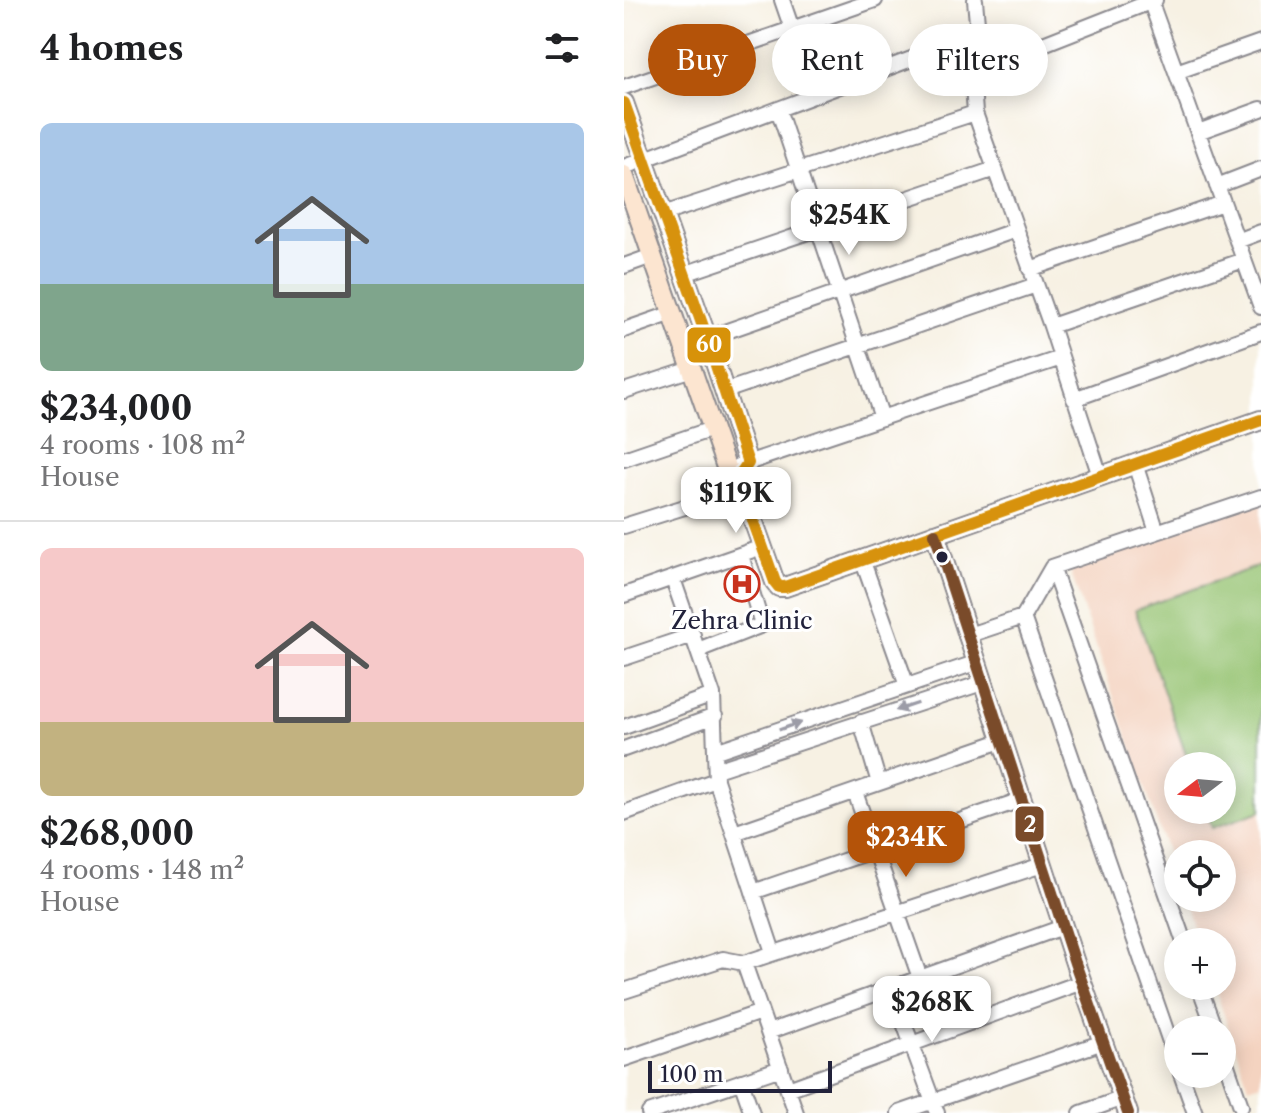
<!DOCTYPE html>
<meta charset="utf-8">
<style>
:root{--surface:#fff;--page:#f6f6f6;--text:#202124;--muted:#757577;--line:#e0e0e0;--accent:#b45309}
body{margin:0;font-family:"Libre Caslon Text",serif;background:var(--page);color:var(--text);height:100vh;display:flex;flex-direction:column;font-size:30px;white-space:nowrap}
*{box-sizing:border-box;margin:0}
p{font-size:26px;color:var(--muted)}
.icon{flex:none;width:44px;height:44px;fill:none;stroke:currentColor;stroke-width:2;stroke-linecap:round;stroke-linejoin:round}
.map{position:relative;flex:1;overflow:hidden}
.details{display:flex;flex-direction:column;background:var(--surface);width:624px}
.details>*{flex:none}
.hud{position:absolute;left:24px;top:24px;width:492px;height:72px;display:flex;gap:16px}
.needle{width:52px;rotate:254deg}
.fabs{position:absolute;left:540px;top:752px;display:grid;gap:16px}
.fabs a{display:grid;place-items:center;width:72px;height:72px;border-radius:50%;background:var(--surface);box-shadow:0 4px 20px #0003;font-size:40px}
.scale{position:absolute;left:24px;bottom:20px;width:184px;box-sizing:border-box;padding-left:8px;border:4px solid #22223b;border-top:0;font-size:22px;line-height:28px;white-space:nowrap;color:#22223b;-webkit-text-stroke:6px #fff;paint-order:stroke}
.price{position:absolute;translate:-50% -68px;padding:0 18px;border-radius:16px;background:#fff;color:#222;font-size:26px;line-height:52px;filter:drop-shadow(0 2px 4px #0008)}
.price::after{content:'';position:absolute;left:50%;top:48px;width:24px;height:18px;margin-left:-12px;background:inherit;clip-path:polygon(0 0,100% 0,50% 100%)}
.price.current{background:var(--accent);color:#fff}
ul{padding:0;list-style:none}
li{display:grid;align-content:center;gap:16px;height:424px;padding:0 40px}
li+li{border-top:2px solid var(--line)}
li span{display:grid;place-items:center;height:248px;border-radius:12px;color:#555}
li>.icon{margin-inline-start:auto}
span .icon{width:144px;height:144px;fill:#fffc;stroke-width:1}
li b{font-size:34px}
h2{display:flex;justify-content:space-between;align-items:center;height:96px;padding:0 40px;font-size:34px}
.tag{padding:0 28px;border-radius:36px;background:var(--surface);box-shadow:0 4px 20px #0003;font-size:28px;line-height:72px}
.tag.current{background:var(--accent);color:#fff}
main{display:flex;flex:1;min-height:0}
.map>svg:first-child{display:block}
.built{fill:#f4d3c0;fill-rule:evenodd}
.green{fill:#94c270;stroke:#5b7256;stroke-width:2}
.lines{fill:none;stroke-linecap:round;stroke-linejoin:round}
.street-casing{stroke:#8c8a8f;stroke-width:18}
.secondary-casing{stroke:#8c8a8f;stroke-width:22}
.street{stroke:#fff;stroke-width:14}
.secondary{stroke:#fce5d0;stroke-width:18}
.bus-1-casing{stroke:#fff;stroke-width:18}
.bus-2-casing{stroke:#fff;stroke-width:18}
.bus-1{stroke:#d79209;stroke-width:12}
.bus-2{stroke:#7a4b2a;stroke-width:12}
.oneway{fill:#9c9ca7}
.bus-dot{fill:#22223b;stroke:#fff;stroke-width:3}
.labels{text-anchor:middle;stroke-width:6;stroke-linejoin:round;paint-order:stroke}
.poi-label{font-size:24px;fill:#22223b;stroke:#fff}
.line-badge{stroke:#fff;stroke-width:3}
.badge-label{font-size:22px;text-anchor:middle;font-weight:bold;fill:#fff}
</style>
<main>
<section class="details">
<h2>4 homes<svg class="icon" aria-label="filters" viewBox="0 0 24 24"><path d="M4 7h16M4 17h16"/><circle cx="9" cy="7" r="2"/><circle cx="15" cy="17" r="2"/></svg></h2>
<ul>
<li><span style="background:linear-gradient(#a9c7e8 65%,#7fa58c 0)"><svg class="icon" aria-label="home" viewBox="0 0 24 24"><path d="M3 11l9-7 9 7M6 9v11h12V9"/></svg></span><div><b>$234,000</b><p>4 rooms · 108 m²</p><p>House</p></div></li>
<li><span style="background:linear-gradient(#f6c9c9 70%,#c2b280 0)"><svg class="icon" aria-label="home" viewBox="0 0 24 24"><path d="M3 11l9-7 9 7M6 9v11h12V9"/></svg></span><div><b>$268,000</b><p>4 rooms · 148 m²</p><p>House</p></div></li>
</ul>
</section>
<div class="map">
<svg width="637" height="1113" viewBox="0 0 637 1113">
<rect width="100%" height="100%" fill="#fff"/>
<filter id="ink" filterUnits="userSpaceOnUse"><feTurbulence type="fractalNoise" baseFrequency=".0125" numOctaves="2"/><feDisplacementMap in="SourceGraphic" scale="16" xChannelSelector="R" yChannelSelector="G"/><feConvolveMatrix kernelMatrix="1 2 1 2 8 2 1 2 1" color-interpolation-filters="sRGB"/></filter>
<filter id="wash" filterUnits="userSpaceOnUse"><feTurbulence type="fractalNoise" baseFrequency=".006" numOctaves="4" result="noise"/><feDisplacementMap in="SourceGraphic" scale="32" xChannelSelector="R" yChannelSelector="G"/><feGaussianBlur stdDeviation="1.8" result="paint"/><feColorMatrix in="noise" values="0 0 0 0 0 0 0 0 0 0 0 0 0 0 0 0 0 1.4 0 .05"/><feComposite in="paint" operator="in"/></filter>
<g filter="url(#wash)">
<rect width="100%" height="100%" fill="#f7f1e3"/>
<path class="built" d="M637,497V1083L625,1087L590,986H598V942H574L559,898H598V854H554V883L443,562ZM554,766H598V810H554Z"/>
<path class="green" d="M637,565V811L588,828L582,810H598V766H566L511,610Z"/>
</g>
<g filter="url(#ink)">
<g class="lines">
<defs>
<path id="street" d="M158,0L168,29
M351,0L354,34L348,72L351,113L427,326L476,476
M526,0L637,307
M348,72L531,0
M552,72L637,42
M0,87L251,0
M154,109L258,418
M574,132L637,109
M0,167L354,34
M593,186L637,169
M39,214L351,113
M613,241L637,232
M0,266L28,256
M406,269L599,203
M60,274L371,169
M427,326L620,260
M0,330L49,313
M83,338L392,230
M0,391L68,369
M101,391L412,285
M450,399L637,332
M0,459L88,429
M511,464L533,532
M114,466L437,358
M0,526L118,489
M238,559L283,686
M428,567L560,942
M49,579L89,695L92,780L149,952
M0,595L138,547
M342,636L399,617
M74,650L138,625L117,555
M0,658L69,635
M237,722L255,783
M0,727L89,695
M0,749L91,716
M92,751L351,663
M92,770L358,683
M231,792L296,978
M0,813L92,780
M110,833L377,741
M129,892L397,800
M120,963L172,1113
M575,986L591,1030
M267,988L313,1113
M0,991L99,959L120,963L418,865
M144,1032L439,927
M598,1051L617,1106
M0,1059L137,1012
M554,1065L399,617L428,567L637,497
M557,1074L571,1113
M117,1081L128,1113
M164,1089L458,982
M25,1113L157,1068
M275,1113L479,1042
M457,1113L499,1098"/>
<path id="secondary" d="M0,103L83,338L124,463L115,476L118,489L151,582L155,587H161L637,420
M0,175L103,470L115,476
M311,534L451,963L504,1113"/>
</defs>
<use href="#street" class="street-casing"/>
<use href="#secondary" class="secondary-casing"/>
<use href="#street" class="street"/>
<use href="#secondary" class="secondary"/>
<defs>
<path id="bus-1" d="M0,103L83,338L124,463L115,476L118,489L151,582L155,587H161L637,420"/>
<path id="bus-2" d="M311,534L451,963L504,1113"/>
</defs>
<use href="#bus-1" class="bus-1-casing"/>
<use href="#bus-2" class="bus-2-casing"/>
<use href="#bus-1" class="bus-1"/>
<use href="#bus-2" class="bus-2"/>
</g>
<defs><path id="oneway-solid" d="M-6-.8H1V-3.2L6.5 0L1 3.2V.8H-6Z" transform="scale(2)"/></defs>
<g class="oneway">
<use href="#oneway-solid" transform="translate(283 707) rotate(162)"/>
<use href="#oneway-solid" transform="translate(166 726) rotate(-19)"/>
</g>
</g>
<defs>
<symbol id="hospital-ring" viewBox="-11 -11 22 22"><circle r="9.5" fill="#fff" stroke="#c8321e" stroke-width="1.5"/><path d="M-5-5h3v3.5h4V-5h3V5h-3V1.5h-4V5h-3Z" fill="#c8321e"/></symbol>
</defs>
<g fill-rule="evenodd">
<use href="#hospital-ring" x="98" y="564" width="40" height="40"/>
</g>
<circle class="bus-dot" cx="318" cy="557" r="7"/>
<g class="labels">
<g class="poi-label">
<text x="118" y="629">Zehra Clinic</text>
</g>
</g>
<g class="line-badge">
<rect x="62" y="326" width="46" height="38" rx="8" fill="#d79209"/>
<rect x="390" y="805" width="31" height="38" rx="8" fill="#7a4b2a"/>
</g>
<g class="badge-label">
<text x="85" y="352">60</text>
<text x="406" y="832">2</text>
</g>
</svg>
<div class="fabs">
<a><svg class="needle" viewBox="-14 -14 28 28"><path d="M0-13l5 13h-10z" fill="#e53935"/><path d="M0 13l5-13h-10z" fill="#757577"/></svg></a>
<a><svg class="icon" aria-label="locate" viewBox="0 0 24 24"><circle cx="12" cy="12" r="6"/><path d="M12 2v4M12 18v4M2 12h4M18 12h4"/></svg></a>
<a>+</a>
<a>−</a>
</div>
<div class="scale">100 m</div>
<b class="price" style="left:225px;top:257px">$254K</b>
<b class="price" style="left:112px;top:535px">$119K</b>
<b class="price current" style="left:282px;top:879px">$234K</b>
<b class="price" style="left:308px;top:1044px">$268K</b>
<div class="hud">
<a class="tag current">Buy</a>
<a class="tag">Rent</a>
<a class="tag">Filters</a>
</div>
</div>
</main>
